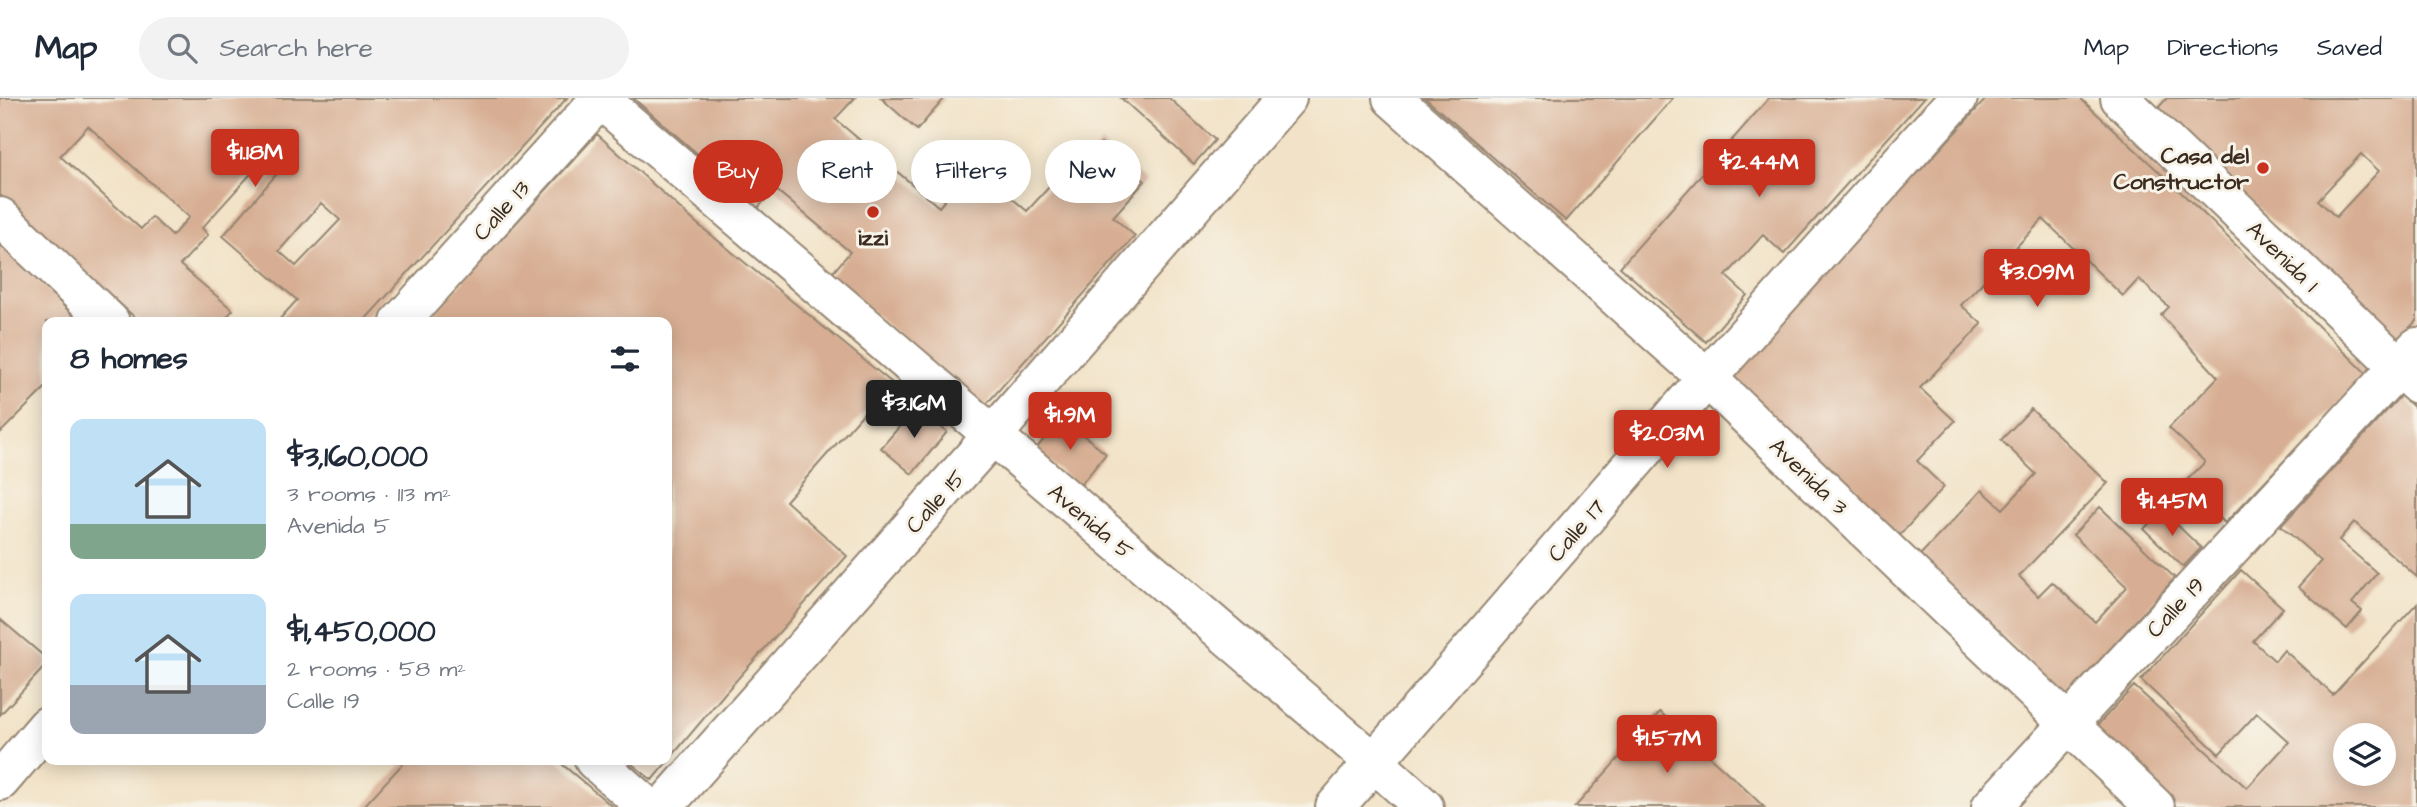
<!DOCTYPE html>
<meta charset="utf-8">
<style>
:root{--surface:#fff;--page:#f2f2f3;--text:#1f2937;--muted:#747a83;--line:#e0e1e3;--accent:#c8321e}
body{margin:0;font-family:"Architects Daughter",sans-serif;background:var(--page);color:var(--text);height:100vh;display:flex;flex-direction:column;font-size:26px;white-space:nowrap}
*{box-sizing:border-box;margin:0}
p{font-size:23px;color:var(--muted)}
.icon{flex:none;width:38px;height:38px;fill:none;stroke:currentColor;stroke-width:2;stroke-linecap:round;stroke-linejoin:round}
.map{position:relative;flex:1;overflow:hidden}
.panel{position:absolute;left:42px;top:219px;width:630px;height:448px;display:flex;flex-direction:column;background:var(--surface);border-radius:14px;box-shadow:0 4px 18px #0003}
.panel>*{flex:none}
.banner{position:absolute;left:693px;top:42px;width:665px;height:63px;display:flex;gap:14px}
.controls{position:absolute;left:2333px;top:625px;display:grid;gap:14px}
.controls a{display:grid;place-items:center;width:63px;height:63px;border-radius:50%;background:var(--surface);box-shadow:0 4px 18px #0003;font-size:35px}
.price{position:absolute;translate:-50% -60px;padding:0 16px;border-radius:7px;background:var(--accent);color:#fff;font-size:23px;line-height:46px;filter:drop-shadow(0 2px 4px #0008)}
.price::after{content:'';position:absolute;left:50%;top:42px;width:21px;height:16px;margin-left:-10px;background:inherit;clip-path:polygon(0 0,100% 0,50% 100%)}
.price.selected{background:#222;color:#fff}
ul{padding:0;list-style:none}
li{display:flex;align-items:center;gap:21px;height:175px;padding:0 28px}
li span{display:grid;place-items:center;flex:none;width:196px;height:140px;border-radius:14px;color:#555}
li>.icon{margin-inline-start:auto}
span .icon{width:84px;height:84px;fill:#fffc;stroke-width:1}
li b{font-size:30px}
h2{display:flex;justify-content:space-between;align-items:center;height:84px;padding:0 28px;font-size:30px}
.chip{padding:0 24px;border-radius:32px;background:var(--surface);box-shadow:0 4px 18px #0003;font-size:24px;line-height:63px}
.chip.selected{background:var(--accent);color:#fff}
header{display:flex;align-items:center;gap:42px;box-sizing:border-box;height:98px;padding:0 35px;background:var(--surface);border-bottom:2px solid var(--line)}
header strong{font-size:33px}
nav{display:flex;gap:38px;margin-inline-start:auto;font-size:24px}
.search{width:490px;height:63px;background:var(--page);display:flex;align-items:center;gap:18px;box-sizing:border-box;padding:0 24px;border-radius:38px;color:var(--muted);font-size:26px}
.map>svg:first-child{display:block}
.building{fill:#d7ae93;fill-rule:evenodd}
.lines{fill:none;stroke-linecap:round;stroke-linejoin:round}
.minor-casing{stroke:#968673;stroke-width:42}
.major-casing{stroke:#968673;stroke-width:42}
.minor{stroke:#fff;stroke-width:38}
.major{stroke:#fff;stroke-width:38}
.poi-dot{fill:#c8321e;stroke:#f7f3e8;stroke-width:2.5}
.labels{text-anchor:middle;stroke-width:6;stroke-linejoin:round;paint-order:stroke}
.poi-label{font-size:23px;font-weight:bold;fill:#3b2a1e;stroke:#f7f3e8;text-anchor:end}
.street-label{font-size:23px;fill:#3b2a1e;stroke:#f7f3e8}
</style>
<header>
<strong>Map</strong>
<div class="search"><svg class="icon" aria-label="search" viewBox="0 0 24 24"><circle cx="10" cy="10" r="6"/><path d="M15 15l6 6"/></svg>Search here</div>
<nav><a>Map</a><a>Directions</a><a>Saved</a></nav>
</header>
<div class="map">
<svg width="2417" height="709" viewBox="0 0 2417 709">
<rect width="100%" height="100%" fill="#f7f3e8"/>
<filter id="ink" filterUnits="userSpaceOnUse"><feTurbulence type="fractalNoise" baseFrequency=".0143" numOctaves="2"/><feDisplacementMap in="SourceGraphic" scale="14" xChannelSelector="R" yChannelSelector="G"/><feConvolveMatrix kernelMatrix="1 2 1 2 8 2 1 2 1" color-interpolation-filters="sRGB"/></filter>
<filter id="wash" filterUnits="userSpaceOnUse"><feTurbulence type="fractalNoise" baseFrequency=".00686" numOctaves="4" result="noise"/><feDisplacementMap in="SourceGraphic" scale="28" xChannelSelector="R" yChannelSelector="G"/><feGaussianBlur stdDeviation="1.57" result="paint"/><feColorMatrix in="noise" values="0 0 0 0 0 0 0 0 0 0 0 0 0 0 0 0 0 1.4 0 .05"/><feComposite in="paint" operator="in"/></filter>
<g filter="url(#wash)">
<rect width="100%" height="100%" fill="#f2e3c8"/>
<g id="blocks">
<path class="building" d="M0,0H567L363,224H277L297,202L223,138L281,71L267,58L202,130L208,137L180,167L233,212L222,224H140L0,97ZM88,28L189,119L172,138L152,119L141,131L60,58ZM321,105L340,122L296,168L279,153Z
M633,0H855L835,21L939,109L974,68L1027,113L1062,75L1070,82L1101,45L1145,83L1113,119L1135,138L983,310L830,178L850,154L775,91L756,112L722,77Z
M881,0H945L917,32Z
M1121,0H1169L1215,42L1194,66Z
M1425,0H1673L1566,123Z
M1769,0H1924L1784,156L1763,137L1726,178L1747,197L1706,244L1620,169Z
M1987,0H2080L2203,115L2367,276L2225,425L2184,385L2205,364L2169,330L2218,279L2161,217L2169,209L2139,181L2123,198L2043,121L1961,207L1982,226L1920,290L1955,323L1917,363L1944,389L1898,439L1730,279Z
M2167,0H2417V222L2396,244L2157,11ZM2361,56L2379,73L2336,119L2318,102Z
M597,36L694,123L891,284L786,403L847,458L725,595L652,682L627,662H667V224H426Z
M0,145L80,224H47V288L0,335Z
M2401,297L2417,312V479L2354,424L2339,442L2377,475L2352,505L2362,513L2347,531L2298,489L2321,463L2281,428Z
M917,308L947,334L912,376L881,350Z
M2031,311L2108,385L2019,478L2038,498L2052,484L2095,524L2127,489L2073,437L2100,409L2175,480L2066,599L1919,458L1982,392L2003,411L2036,376L2001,342Z
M1062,319L1106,356L1079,389L1035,352Z
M2162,412L2201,450L2183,469L2144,431Z
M2241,472L2283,510L2253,543L2275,563L2284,552L2333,597L2417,505V709H2168L2090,635L2134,588L2247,690L2289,644L2257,615L2219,656L2141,582ZM2345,637H2384V676H2345Z
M0,521L47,561V566L0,617Z
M1660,614L1740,686L1764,709H1575Z
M406,662H557L613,709H363Z"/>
</g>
</g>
<g filter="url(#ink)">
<use href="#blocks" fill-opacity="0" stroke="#968673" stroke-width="2"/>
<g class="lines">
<defs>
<path id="minor" d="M599,0L1374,664L1424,709
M0,119L110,224
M400,224L601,0
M594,662L647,709
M0,683L47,628
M663,709L992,338L1287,0
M1335,709L1707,280L1958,0
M1991,709L2417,249"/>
<path id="major" d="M1392,0L1707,280L2155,709
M2120,0L2417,286"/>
</defs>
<use href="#minor" class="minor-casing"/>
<use href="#major" class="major-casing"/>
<use href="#minor" class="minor"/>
<use href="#major" class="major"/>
</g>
</g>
<g class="poi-dot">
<circle cx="2263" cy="70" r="7"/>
<circle cx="873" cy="114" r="7"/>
</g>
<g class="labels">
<g class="poi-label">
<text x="2249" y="65">Casa del<tspan x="2249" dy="26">Constructor</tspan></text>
<text x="873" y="147" text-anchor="middle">izzi</text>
</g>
<g class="street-label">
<text transform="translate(501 112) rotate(-48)" y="8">Calle 13</text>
<text transform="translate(2283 158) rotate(44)" y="8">Avenida 1</text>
<text transform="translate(1809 378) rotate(44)" y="8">Avenida 3</text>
<text transform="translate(935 403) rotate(-48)" y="8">Calle 15</text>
<text transform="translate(1091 423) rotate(40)" y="8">Avenida 5</text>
<text transform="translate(1576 432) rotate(-49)" y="8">Calle 17</text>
<text transform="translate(2175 509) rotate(-47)" y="8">Calle 19</text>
</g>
</g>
</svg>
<div class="controls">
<a><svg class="icon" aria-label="layers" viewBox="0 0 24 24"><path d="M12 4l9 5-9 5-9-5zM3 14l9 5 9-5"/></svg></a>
</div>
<b class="price" style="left:255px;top:91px">$1.18M</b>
<b class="price" style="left:1759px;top:101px">$2.44M</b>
<b class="price" style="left:2037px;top:211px">$3.09M</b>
<b class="price selected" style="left:914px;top:342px">$3.16M</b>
<b class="price" style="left:1070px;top:354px">$1.9M</b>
<b class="price" style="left:1667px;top:372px">$2.03M</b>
<b class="price" style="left:2172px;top:440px">$1.45M</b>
<b class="price" style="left:1667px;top:677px">$1.57M</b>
<div class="banner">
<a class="chip selected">Buy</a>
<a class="chip">Rent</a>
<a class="chip">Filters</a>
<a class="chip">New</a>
</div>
<section class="panel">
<h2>8 homes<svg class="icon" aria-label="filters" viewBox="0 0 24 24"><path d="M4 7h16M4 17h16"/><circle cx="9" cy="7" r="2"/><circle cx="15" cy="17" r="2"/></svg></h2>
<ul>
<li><span style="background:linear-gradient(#bfe0f5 75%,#7fa58c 0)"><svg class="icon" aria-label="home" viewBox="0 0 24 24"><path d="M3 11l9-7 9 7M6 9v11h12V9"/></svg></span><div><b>$3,160,000</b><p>3 rooms · 113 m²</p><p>Avenida 5</p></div></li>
<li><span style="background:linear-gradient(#bfe0f5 65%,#9aa5b1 0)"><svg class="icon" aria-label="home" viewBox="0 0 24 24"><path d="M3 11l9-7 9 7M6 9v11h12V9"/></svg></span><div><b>$1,450,000</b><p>2 rooms · 58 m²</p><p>Calle 19</p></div></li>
</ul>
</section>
</div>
